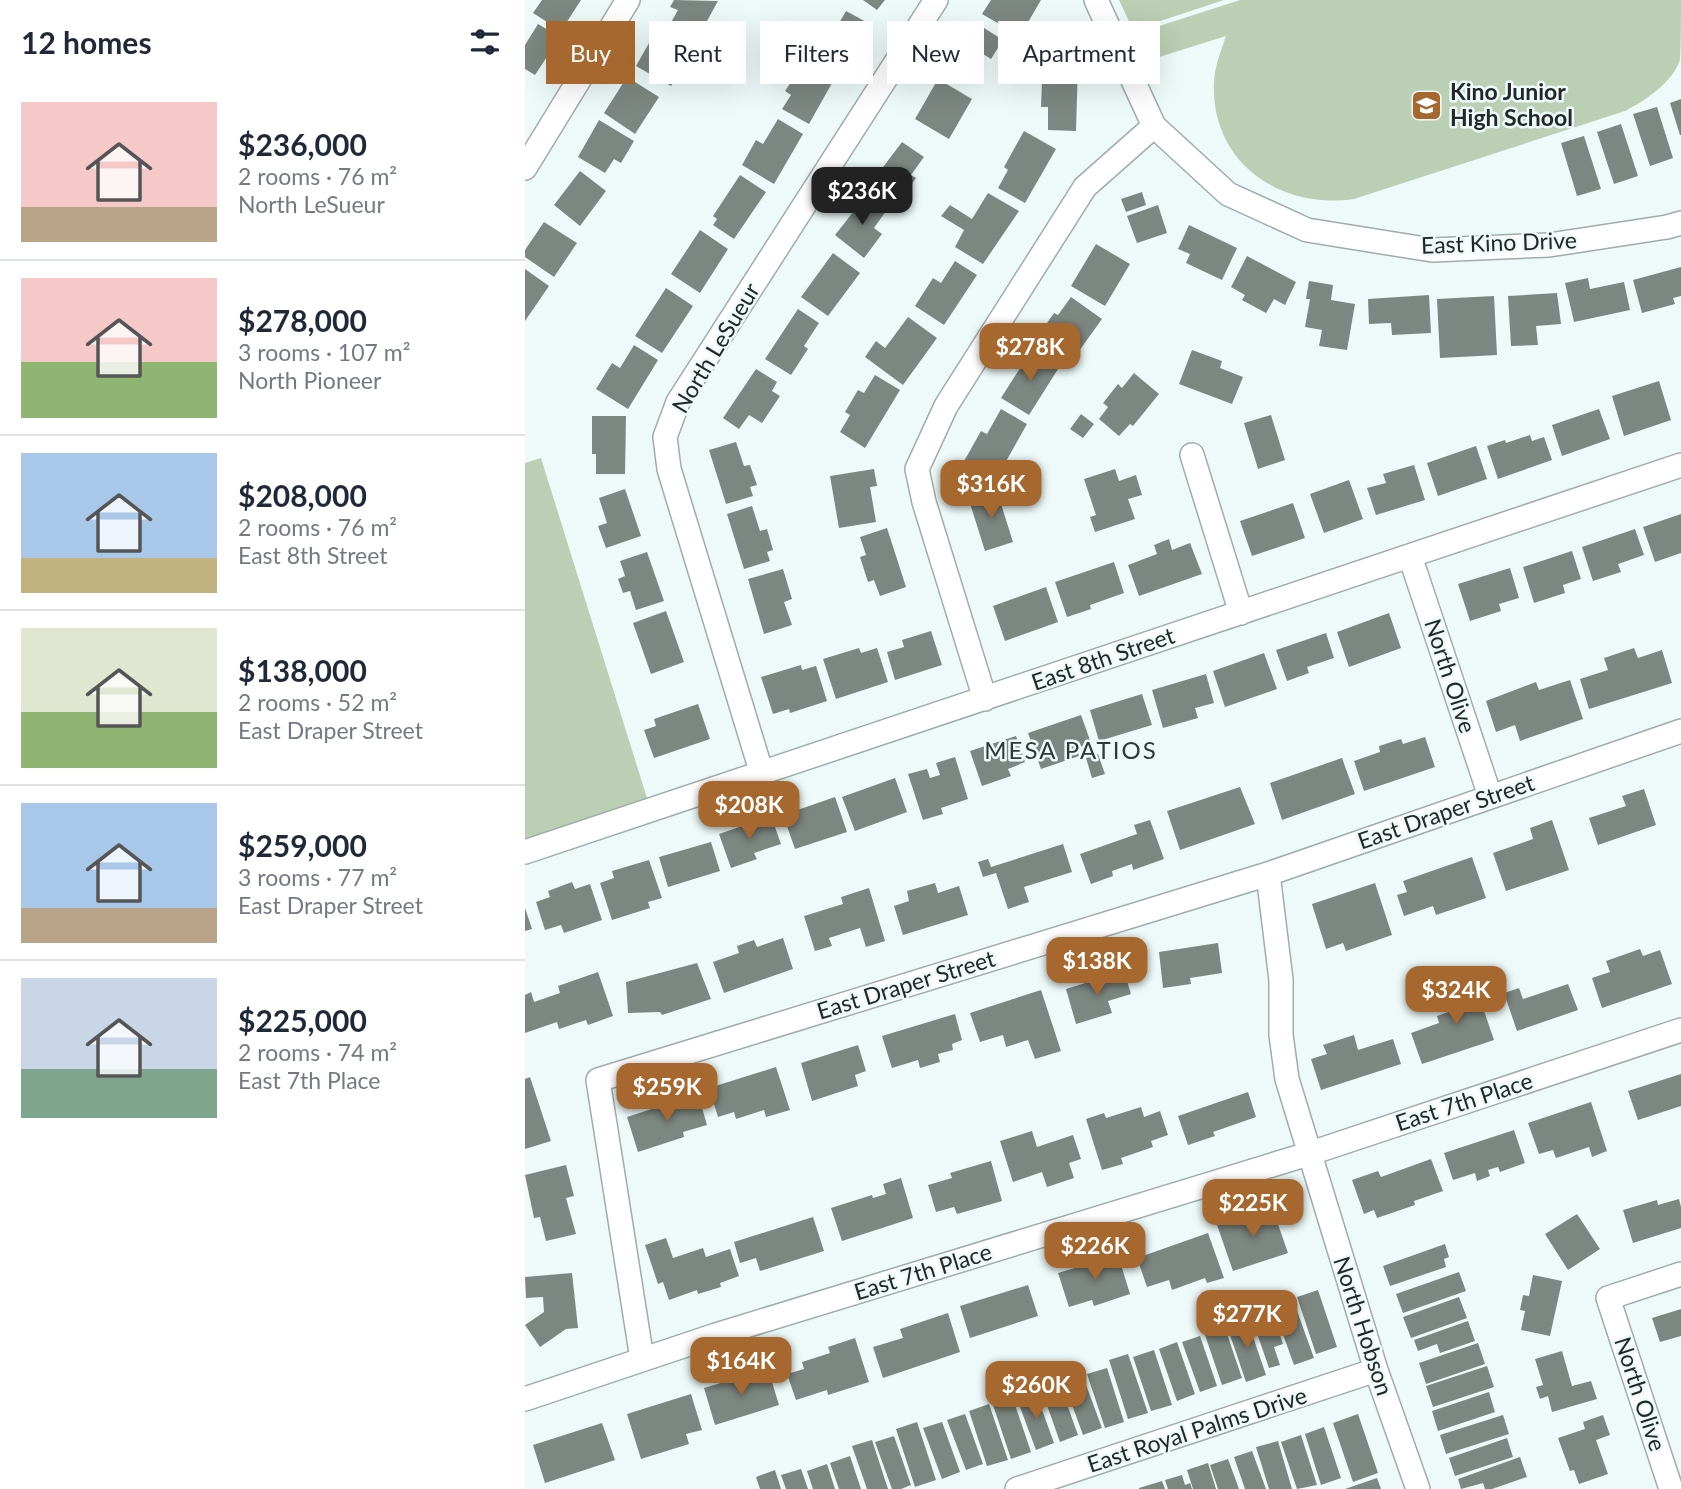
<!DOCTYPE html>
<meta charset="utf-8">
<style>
:root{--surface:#fff;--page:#f2f2f3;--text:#1f2937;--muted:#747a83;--line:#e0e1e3;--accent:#a7682f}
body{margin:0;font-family:Lato,sans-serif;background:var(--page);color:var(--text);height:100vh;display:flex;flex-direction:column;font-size:26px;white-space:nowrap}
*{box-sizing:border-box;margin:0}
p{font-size:23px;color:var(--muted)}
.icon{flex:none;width:38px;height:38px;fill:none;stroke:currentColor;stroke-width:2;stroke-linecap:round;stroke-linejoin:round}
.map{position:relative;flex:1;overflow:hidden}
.drawer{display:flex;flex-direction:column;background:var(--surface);width:525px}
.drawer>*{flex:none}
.hud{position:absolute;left:21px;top:21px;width:665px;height:63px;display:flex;gap:14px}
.price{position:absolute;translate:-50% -60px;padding:0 16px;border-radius:14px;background:var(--accent);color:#fff;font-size:23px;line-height:46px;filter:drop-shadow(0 2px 4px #0008)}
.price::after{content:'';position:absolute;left:50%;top:42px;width:21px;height:16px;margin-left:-10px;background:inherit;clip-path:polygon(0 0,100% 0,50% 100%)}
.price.current{background:#222;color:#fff}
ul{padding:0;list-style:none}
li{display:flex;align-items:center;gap:21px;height:175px;padding:0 21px}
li+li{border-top:2px solid var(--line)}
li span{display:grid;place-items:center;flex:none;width:196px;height:140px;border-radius:0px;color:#555}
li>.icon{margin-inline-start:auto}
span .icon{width:84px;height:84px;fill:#fffc;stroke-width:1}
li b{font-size:30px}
h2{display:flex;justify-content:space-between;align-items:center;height:84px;padding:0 21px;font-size:30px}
.chip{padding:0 24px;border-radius:0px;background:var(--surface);box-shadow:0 7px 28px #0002;font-size:24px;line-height:63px}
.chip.current{background:var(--accent);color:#fff}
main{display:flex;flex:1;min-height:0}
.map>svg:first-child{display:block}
.green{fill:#bbcfb4}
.building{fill:#7d8782}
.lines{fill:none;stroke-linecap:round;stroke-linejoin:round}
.minor-casing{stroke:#a0acab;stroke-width:26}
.minor{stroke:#fff;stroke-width:23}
.labels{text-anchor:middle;stroke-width:5;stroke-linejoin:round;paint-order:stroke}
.poi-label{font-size:23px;font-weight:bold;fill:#232727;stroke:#edfaf9;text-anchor:start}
.street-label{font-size:23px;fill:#232727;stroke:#edfaf9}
.neighbourhood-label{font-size:24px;letter-spacing:2px;fill:#2f3938;stroke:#edfaf9}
</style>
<main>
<section class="drawer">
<h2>12 homes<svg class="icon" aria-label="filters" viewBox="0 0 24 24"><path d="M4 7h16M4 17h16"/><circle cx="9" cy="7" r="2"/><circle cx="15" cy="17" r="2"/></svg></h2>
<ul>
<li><span style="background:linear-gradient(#f6c9c9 75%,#b9a48a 0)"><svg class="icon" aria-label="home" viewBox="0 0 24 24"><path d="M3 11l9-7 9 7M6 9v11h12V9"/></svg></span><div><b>$236,000</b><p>2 rooms · 76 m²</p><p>North LeSueur</p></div></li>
<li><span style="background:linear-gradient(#f6c9c9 60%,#8fb573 0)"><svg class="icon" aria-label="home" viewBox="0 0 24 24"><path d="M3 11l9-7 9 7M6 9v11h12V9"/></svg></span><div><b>$278,000</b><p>3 rooms · 107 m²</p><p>North Pioneer</p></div></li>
<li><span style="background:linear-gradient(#a9c7e8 75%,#c2b280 0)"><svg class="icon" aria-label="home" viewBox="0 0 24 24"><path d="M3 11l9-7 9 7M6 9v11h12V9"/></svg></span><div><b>$208,000</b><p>2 rooms · 76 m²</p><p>East 8th Street</p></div></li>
<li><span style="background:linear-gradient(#dfe7d0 60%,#8fb573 0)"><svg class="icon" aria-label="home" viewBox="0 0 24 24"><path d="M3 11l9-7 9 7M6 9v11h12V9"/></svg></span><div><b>$138,000</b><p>2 rooms · 52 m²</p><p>East Draper Street</p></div></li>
<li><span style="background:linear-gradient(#a9c7e8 75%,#b9a48a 0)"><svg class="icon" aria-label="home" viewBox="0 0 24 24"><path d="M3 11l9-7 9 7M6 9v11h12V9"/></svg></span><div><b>$259,000</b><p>3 rooms · 77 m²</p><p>East Draper Street</p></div></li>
<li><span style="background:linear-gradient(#c9d6e8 65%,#7fa58c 0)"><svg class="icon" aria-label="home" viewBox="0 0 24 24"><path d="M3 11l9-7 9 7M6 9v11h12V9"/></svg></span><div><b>$225,000</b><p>2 rooms · 74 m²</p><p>East 7th Place</p></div></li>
</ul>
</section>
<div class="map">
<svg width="1156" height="1489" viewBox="0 0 1156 1489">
<rect width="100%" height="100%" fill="#edfaf9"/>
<path class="green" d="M594,0H699L608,30Z
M715,0H1156C1156,16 1156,46 1155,60C1147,83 1121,100 1100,111L829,199C755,210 685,162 689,82C690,65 696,51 701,36L631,58L622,30Z
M16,458L126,811L0,852V463Z"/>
<path class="building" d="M17,0H56L36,31L8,13Z
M149,0L193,1L171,41L144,26L153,10L145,7Z
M338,0H360L352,10Z
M466,0H516L495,36L457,14Z
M321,11L345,24L322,64L290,46L301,27L309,32Z
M448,21L478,40L466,59L458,54L443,76L421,62Z
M13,24L35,37L10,75L0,69V45Z
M132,29L168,49L146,86L111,66Z
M288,62L311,76L284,124L257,109L266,95L260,91L268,79L275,83Z
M525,62L553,63L551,131L523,130V107H516L517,81H525Z
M102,77L134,97L110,134L79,113Z
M413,79L447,99L424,139L390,119Z
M1156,99V135H1155L1145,103Z
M1132,107L1148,158L1125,166L1108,114Z
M253,119L278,134L249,184L217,165L231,140L238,144Z
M74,120L109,141L96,163L89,159L80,173L53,157Z
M1096,124L1113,176L1089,184L1072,132Z
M499,131L531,149L500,203L473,188L483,170L479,167Z
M1059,136L1076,189L1052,196L1036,143Z
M377,142L399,157L386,175L391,178L373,203L346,183Z
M55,171L81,191L55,226L29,205Z
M215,175L241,192L209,239L188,225L192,219L188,216Z
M617,192L621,205L601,212L596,199Z
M463,193L494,211L458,264L430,247L439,230L416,216L425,205L447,219Z
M341,196L361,211L349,228L357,234L339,258L310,235Z
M633,205L642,233L612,243L602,216Z
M19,222L52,243L29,277L0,257V250Z
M664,225L712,248L697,280L661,263L665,254L653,249Z
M175,230L203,249L175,293L146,274Z
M571,244L605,264L580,306L546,286Z
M308,253L335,273L303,316L276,297Z
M722,256L771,282L760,305L749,299L741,313L717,300L720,295L706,287Z
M430,261L452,275L419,325L390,306L408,278L416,283Z
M1156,267V296L1148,298L1150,304L1117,313L1108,280Z
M0,269L24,286L0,321Z
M1063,278L1065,289L1099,282L1105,310L1049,322L1040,283Z
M784,281L808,285L806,300L830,304L822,350L794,346L797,330L780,327L785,299H781Z
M141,288L168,306L137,353L110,336Z
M1032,293L1036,324L1011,326L1013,345L986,346L983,296Z
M904,295L906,333L867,335L866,323L844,324L843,299Z
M969,296L972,355L915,358L912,299Z
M546,297L577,319L549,358L515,333L529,313L533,315Z
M273,309L294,323L279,346L283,349L266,375L240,359Z
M383,317L412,338L378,385L340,357L351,341L360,348Z
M109,345L133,360L103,409L71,389L87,363L95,368Z
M667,350L697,361L695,368L718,377L707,404L654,384Z
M506,351L533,369L504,415L476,398Z
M231,369L252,382L247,391L255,396L237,423L224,415L214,429L198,418Z
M609,373L634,394L608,426L605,424L594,436L574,419L583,407L578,403L593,384L597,388Z
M350,375L375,390L340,448L315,432L325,415L320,412L333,390L339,393Z
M1134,381L1146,420L1099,436L1087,396Z
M476,409L502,424L470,481L438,463L456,431L462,434Z
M1074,409L1085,439L1037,456L1027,425Z
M556,414L569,424L558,438L545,429Z
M746,415L760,460L733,469L719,423Z
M67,416H101L100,474H71V454H67Z
M1005,435L1007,441L1019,437L1027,460L973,479L962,446L980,440L981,443Z
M211,442L219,466L225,465L232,485L225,487L228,496L201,504L184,450Z
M951,446L962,479L913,496L902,463Z
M889,465L900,500L851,515L842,488L861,483L858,474Z
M349,469L352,486L345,487L351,522L314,528L305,476Z
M590,469L594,481L611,475L617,495L603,499L610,519L570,532L565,517L571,515L559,479Z
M824,480L838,519L799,533L785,494Z
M471,488L488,542L460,551L443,497Z
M100,489L116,536L81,548L73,526L82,523L74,498Z
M768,503L780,538L727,556L715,521Z
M227,506L235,531L242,529L248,550L242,552L245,561L219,569L202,514Z
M1156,514V553L1130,562L1118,527Z
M362,528L381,587L355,596L349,580L343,582L335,557L341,555L335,537Z
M1110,529L1119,555L1093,564L1096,572L1068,581L1057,547Z
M644,539L647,550L665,543L677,574L614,596L603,565L632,554L629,545Z
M1047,551L1056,579L1038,585L1040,593L1009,603L998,567Z
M122,552L139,601L111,610L105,591L98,593L93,579L100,576L95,561Z
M589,562L599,593L565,605L566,609L542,617L530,582Z
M985,568L994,598L974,604L976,611L945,621L933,584Z
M258,569L267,599L259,602L267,625L239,634L223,579Z
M521,587L533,622L480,641L468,606Z
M141,611L159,662L126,674L108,623Z
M864,613L876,648L824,667L812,632Z
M406,631L417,665L370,680L362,652L379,647L377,640Z
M801,633L809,658L782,667L784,673L762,681L751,650Z
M334,648L336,653L352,648L363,682L311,699L298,659Z
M1109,648L1113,658L1137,650L1147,683L1064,709L1055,679L1083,670L1079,658Z
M739,653L752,689L700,707L688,671Z
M276,665L277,670L291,666L302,701L265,713L264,709L248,714L236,677Z
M681,674L689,703L670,708L673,718L638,728L627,690Z
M1045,680L1058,719L995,741L990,725L971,732L961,701L1011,682L1014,690Z
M617,694L627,725L574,741L565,710Z
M173,704L185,739L129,758L119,730L131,726L129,719Z
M556,715L566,743L552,748L554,756L516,769L503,733Z
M491,736L500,762L483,769L486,776L457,786L445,751Z
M900,737L910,767L839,791L829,761L855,752L854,746L876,739L878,744Z
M573,754L580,774L567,778L561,758Z
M430,757L443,799L416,808L418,814L398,820L383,774L402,769L405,778L415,775L411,763Z
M817,758L830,794L757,820L745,783Z
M370,778L382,812L330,831L317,797Z
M715,787L730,824L655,850L642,811Z
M1119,789L1131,825L1073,845L1064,818L1101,806L1097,796Z
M310,797L322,832L270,849L258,815Z
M246,816L256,844L229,853L232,859L206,868L194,834Z
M625,820L639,859L608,870L607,864L587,871L588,876L566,884L555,854L612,834L609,825Z
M1027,820L1044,870L981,891L968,853L1008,839L1005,828Z
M186,842L195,871L143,887L134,857Z
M538,844L547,872L499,887L504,902L483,909L471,873L458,877L453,862L463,859L466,867Z
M947,857L961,898L911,915L908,906L879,916L872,895L882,892L878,881Z
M124,860L137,898L123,902L125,908L87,920L75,883L89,878L87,871Z
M47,882L50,889L65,884L77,920L39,933L36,925L20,930L11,902L25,897L23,891Z
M410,883L413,893L434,886L443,915L378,935L369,906L384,901L382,891Z
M850,883L867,935L821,951L818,943L801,949L787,904Z
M344,888L360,941L341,947L335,928L304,938L307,946L290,951L279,916L318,904L316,897Z
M0,908L7,929L0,931Z
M258,938L268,969L199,993L188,962L214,953L212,946L229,940L232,947Z
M693,943L697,973L665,978L666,984L638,988L634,952Z
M1115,949L1118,956L1135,950L1147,984L1077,1008L1067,978L1085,972L1081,961Z
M172,963L186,999L137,1015L135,1012L103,1013L101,982Z
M599,971L606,994L583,1001L587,1013L551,1024L541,989Z
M73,972L88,1016L63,1025L61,1020L34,1029L32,1022L0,1033V995L6,992L9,1002L35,993L33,986Z
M947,976L969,1040L897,1064L886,1033L914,1023L912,1016L932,1009L924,984Z
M1043,984L1053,1010L992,1031L979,993L994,988L998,999Z
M516,990L536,1051L510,1059L503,1040L481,1047L478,1035L455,1042L445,1013Z
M430,1014L437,1040L427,1044L428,1050L413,1054L415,1062L395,1068L393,1060L367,1068L357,1036Z
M829,1035L833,1050L868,1039L876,1064L796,1090L786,1059L802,1054L798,1045Z
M333,1045L341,1071L330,1075L333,1086L287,1101L276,1063Z
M251,1067L265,1110L241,1117L239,1110L211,1119L209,1112L193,1117L184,1088Z
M1156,1074V1106L1113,1120L1103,1091Z
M5,1077L26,1141L0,1149V1079Z
M723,1092L731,1117L688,1132L690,1136L663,1145L653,1116Z
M173,1094L182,1125L158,1132L159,1137L113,1152L102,1117Z
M1066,1102L1082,1151L1067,1157L1064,1147L1031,1158L1028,1150L1014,1154L1003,1123Z
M616,1107L619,1117L635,1111L643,1135L626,1141L628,1147L596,1158L598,1164L577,1170L561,1119L579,1113L581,1118Z
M989,1130L1000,1163L975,1172L973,1167L963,1170L965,1176L952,1181L950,1173L928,1180L919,1153Z
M507,1131L512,1147L548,1135L556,1159L544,1163L549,1178L522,1187L517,1172L488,1182L475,1141Z
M906,1159L918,1191L889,1201L890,1205L852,1218L849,1210L839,1214L827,1180L853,1171L856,1177Z
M466,1161L477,1201L432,1214L429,1207L411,1212L403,1185L427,1178L425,1173Z
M41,1165L49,1196L41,1198L51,1234L21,1241L15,1217L9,1218L0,1175Z
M376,1178L388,1218L317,1241L306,1208L347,1195L348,1198L361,1194L358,1184Z
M1154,1199L1156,1207V1228L1108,1243L1098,1210L1132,1200L1133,1205Z
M747,1207L763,1253L708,1271L692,1225Z
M1052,1214L1075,1249L1043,1270L1020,1234Z
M288,1217L299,1251L235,1271L231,1258L215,1263L209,1242Z
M683,1233L699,1278L682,1283L680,1278L647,1290L644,1280L622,1287L612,1258Z
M141,1238L148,1258L178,1248L181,1257L205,1249L214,1276L195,1283L196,1287L173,1294L172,1290L144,1300L138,1282L133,1284L120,1245Z
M920,1244L924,1257L919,1259L921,1267L865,1286L858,1266Z
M593,1255L605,1294L569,1306L567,1300L544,1307L533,1273Z
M934,1272L941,1291L878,1313L871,1294Z
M47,1273L53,1328L41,1329L15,1347L0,1325L19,1312L18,1297L1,1298L0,1277Z
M1008,1275L1037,1281L1025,1336L996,1330L1000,1311L995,1310L998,1295L1004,1296Z
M503,1285L513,1316L445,1338L435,1306Z
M793,1290L812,1347L791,1354L772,1297Z
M767,1297L789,1358L769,1365L747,1304Z
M934,1297L942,1318L886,1338L878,1317Z
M746,1309L758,1344L749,1347L755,1365L744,1368L726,1316Z
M1156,1309V1336L1135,1342L1127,1318Z
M423,1313L435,1352L358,1378L348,1347L378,1338L375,1329Z
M722,1319L741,1375L721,1382L702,1326Z
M943,1321L950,1341L915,1353L912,1344L893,1351L889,1340Z
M699,1325L717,1378L697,1385L679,1332Z
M675,1336L692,1386L675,1392L657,1342Z
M330,1338L344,1382L303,1395L302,1390L271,1400L262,1374L279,1369L277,1362L305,1353L303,1347Z
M652,1342L670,1394L652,1401L634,1349Z
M953,1343L960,1364L901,1384L894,1363Z
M629,1350L647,1405L626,1411L608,1357Z
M1037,1351L1047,1386L1066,1381L1072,1399L1027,1412L1023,1396L1015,1399L1011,1387L1018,1385L1010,1359Z
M603,1354L623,1413L603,1419L584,1360Z
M962,1366L969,1387L908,1407L901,1386Z
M582,1368L599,1422L580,1428L562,1374Z
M243,1369L254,1405L190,1425L179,1388Z
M557,1374L577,1428L558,1435L538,1380Z
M535,1385L553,1435L535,1442L517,1391Z
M964,1392L970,1412L913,1431L907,1411Z
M511,1393L529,1443L511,1450L492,1399Z
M166,1394L177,1430L161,1434L164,1444L116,1459L102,1414Z
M487,1396L506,1452L486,1459L467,1402Z
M464,1404L483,1460L462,1466L444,1411Z
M440,1414L458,1464L441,1470L422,1420Z
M833,1414L853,1473L828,1482L808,1423Z
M978,1415L984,1434L921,1454L915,1435Z
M1078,1415L1085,1435L1071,1440L1083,1474L1054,1484L1049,1470L1045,1471L1033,1438L1060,1429L1058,1422Z
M392,1422L411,1480L390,1487L371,1429Z
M417,1422L435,1472L417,1479L398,1428Z
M77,1423L90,1460L20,1483L8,1445Z
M799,1427L816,1478L796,1485L780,1434Z
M776,1435L792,1485L772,1489L756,1442Z
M369,1436L386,1485L376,1489H367L350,1442Z
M982,1438L988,1457L930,1476L924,1458Z
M347,1440L363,1489H342L327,1446Z
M753,1441L767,1489H744L731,1447Z
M727,1451L741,1489H720L709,1457Z
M325,1456L336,1489H314L305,1463Z
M995,1457L1002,1477L967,1489H960L958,1483L936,1489L933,1479Z
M703,1459L714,1489H693L685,1465Z
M683,1463L691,1489H668L662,1470Z
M302,1464L310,1489H288L282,1471Z
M276,1469L283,1489H261L256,1475Z
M250,1470L256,1489H235L231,1477Z
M657,1475L660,1485L665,1483L667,1489H643L640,1480Z
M852,1478L856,1489H820Z
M637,1481L640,1489H614V1488Z"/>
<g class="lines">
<defs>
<path id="minor" d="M571,0L629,126L703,194L782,230L907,250L1024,245L1142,227L1156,223
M0,168L103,0
M667,455L716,613
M885,556L965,796
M460,699L399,502L392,469L421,406L560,187L629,126
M237,774L144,469L140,437L153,402L411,0
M0,852L1156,465
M743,874L756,980V1035L762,1079L851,1370L893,1489
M117,1359L73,1080L743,874L1156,731
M0,1399L191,1335L783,1154L1156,1030
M492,1489L851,1370
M1146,1489L1083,1298L1156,1274"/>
</defs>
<use href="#minor" class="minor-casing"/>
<use href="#minor" class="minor"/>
</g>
<defs>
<symbol id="school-square" viewBox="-11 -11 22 22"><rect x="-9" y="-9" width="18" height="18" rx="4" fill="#a7682f" stroke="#edfaf9"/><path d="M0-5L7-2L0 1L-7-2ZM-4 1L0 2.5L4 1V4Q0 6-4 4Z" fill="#fff"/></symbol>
</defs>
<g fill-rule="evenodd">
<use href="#school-square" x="884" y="88" width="35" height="35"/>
</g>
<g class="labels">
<g class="poi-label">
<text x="925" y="100">Kino Junior<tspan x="925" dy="26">High School</tspan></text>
</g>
<g class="street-label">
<text transform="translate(974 243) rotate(-2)" y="8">East Kino Drive</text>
<text transform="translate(191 348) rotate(-59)" y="8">North LeSueur</text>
<text transform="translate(578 659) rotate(-19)" y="8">East 8th Street</text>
<text transform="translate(925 676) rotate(72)" y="8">North Olive</text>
<text transform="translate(921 812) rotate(-19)" y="8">East Draper Street</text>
<text transform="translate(381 985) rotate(-17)" y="8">East Draper Street</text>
<text transform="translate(939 1102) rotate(-18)" y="8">East 7th Place</text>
<text transform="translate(398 1272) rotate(-17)" y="8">East 7th Place</text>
<text transform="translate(838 1326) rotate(72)" y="8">North Hobson</text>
<text transform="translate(1115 1394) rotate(72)" y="8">North Olive</text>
<text transform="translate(672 1430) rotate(-18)" y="8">East Royal Palms Drive</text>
</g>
<g class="neighbourhood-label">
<text x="546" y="759">MESA PATIOS</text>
</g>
</g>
</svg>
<b class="price current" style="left:337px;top:227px">$236K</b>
<b class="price" style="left:505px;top:383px">$278K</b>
<b class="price" style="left:466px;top:520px">$316K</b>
<b class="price" style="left:224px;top:841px">$208K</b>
<b class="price" style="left:572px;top:997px">$138K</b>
<b class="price" style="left:931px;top:1026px">$324K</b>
<b class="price" style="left:142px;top:1123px">$259K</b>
<b class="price" style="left:728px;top:1239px">$225K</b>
<b class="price" style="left:570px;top:1282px">$226K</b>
<b class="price" style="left:722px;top:1350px">$277K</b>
<b class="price" style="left:216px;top:1397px">$164K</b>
<b class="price" style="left:511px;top:1421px">$260K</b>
<div class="hud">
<a class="chip current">Buy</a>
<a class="chip">Rent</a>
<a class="chip">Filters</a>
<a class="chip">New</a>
<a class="chip">Apartment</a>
</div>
</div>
</main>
